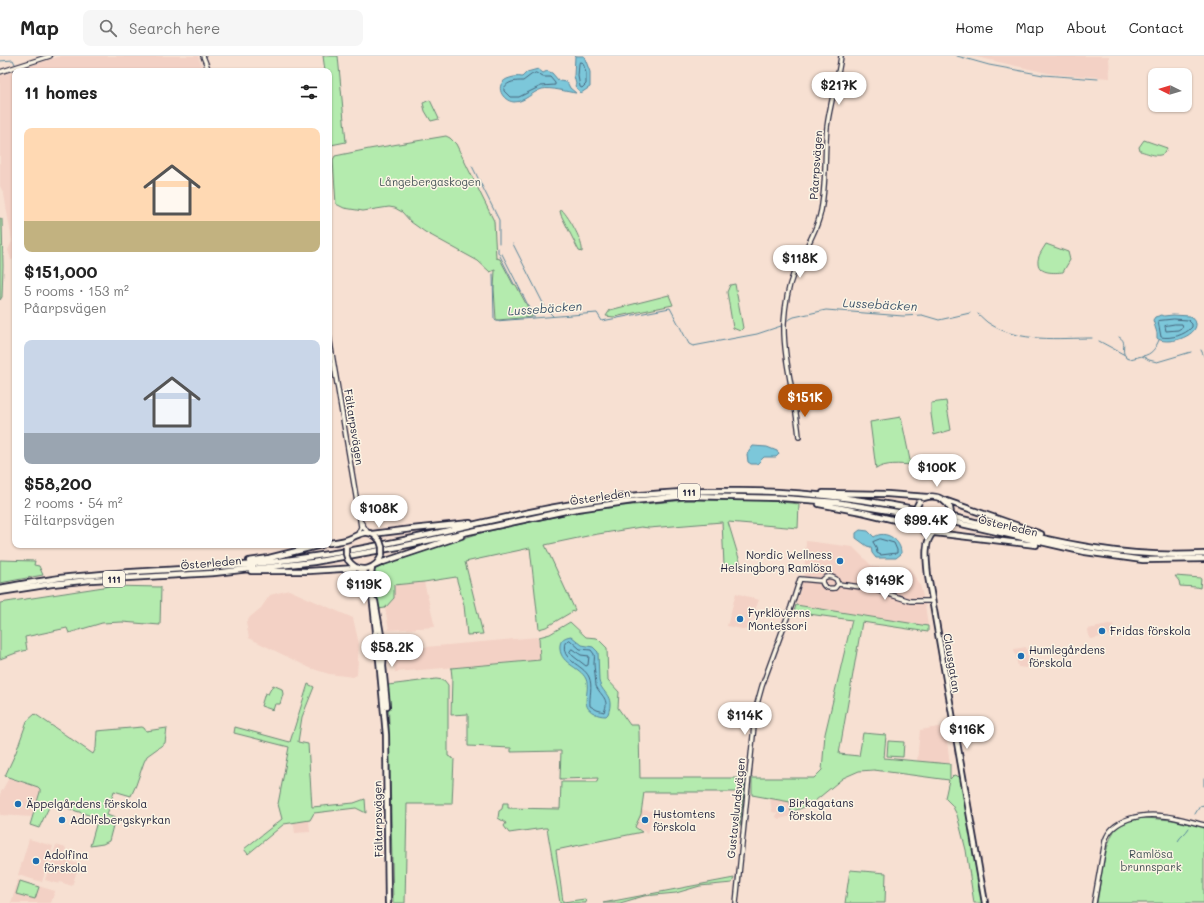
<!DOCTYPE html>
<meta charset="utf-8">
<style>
:root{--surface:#fff;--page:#f6f6f6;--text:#222;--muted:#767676;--line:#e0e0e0;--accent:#b45309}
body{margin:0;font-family:Mali,sans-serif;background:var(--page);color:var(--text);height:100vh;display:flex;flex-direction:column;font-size:15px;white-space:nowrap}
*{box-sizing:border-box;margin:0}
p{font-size:13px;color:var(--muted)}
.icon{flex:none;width:22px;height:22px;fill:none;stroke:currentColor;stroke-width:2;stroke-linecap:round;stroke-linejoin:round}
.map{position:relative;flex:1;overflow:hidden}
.drawer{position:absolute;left:12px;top:12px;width:320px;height:480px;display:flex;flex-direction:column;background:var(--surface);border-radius:8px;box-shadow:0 1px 3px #0004}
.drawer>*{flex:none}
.needle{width:26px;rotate:275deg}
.buttons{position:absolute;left:1148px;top:12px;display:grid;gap:8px}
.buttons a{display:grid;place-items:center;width:44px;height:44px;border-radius:8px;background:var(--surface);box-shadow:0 1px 3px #0004;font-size:20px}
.price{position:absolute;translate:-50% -34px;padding:0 9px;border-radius:14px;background:#fff;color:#222;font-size:13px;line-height:26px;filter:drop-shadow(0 1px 2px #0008)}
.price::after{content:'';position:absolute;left:50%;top:24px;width:12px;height:9px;margin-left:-6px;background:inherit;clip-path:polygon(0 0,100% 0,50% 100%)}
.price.selected{background:var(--accent);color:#fff}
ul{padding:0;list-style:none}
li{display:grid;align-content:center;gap:8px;height:212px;padding:0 12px}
li span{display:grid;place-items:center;height:124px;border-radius:8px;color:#555}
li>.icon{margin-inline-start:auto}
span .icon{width:72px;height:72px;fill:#fffc;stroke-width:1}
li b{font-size:17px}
h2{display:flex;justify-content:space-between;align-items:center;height:48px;padding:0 12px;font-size:17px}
header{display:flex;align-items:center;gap:24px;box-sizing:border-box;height:56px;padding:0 20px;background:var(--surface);border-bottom:1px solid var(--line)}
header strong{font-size:19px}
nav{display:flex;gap:22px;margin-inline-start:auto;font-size:14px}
.search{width:280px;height:36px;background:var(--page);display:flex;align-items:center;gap:10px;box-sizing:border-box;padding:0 14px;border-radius:8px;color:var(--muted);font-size:15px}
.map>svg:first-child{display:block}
.built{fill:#f3d1c5}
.green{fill:#b4ebae;stroke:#6b8674}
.water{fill:#7bc7da;stroke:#57859a}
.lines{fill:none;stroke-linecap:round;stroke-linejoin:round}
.shore{stroke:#46647b;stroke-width:1}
.stream{stroke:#57859a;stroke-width:1}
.minor-casing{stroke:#22223b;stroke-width:6}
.major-casing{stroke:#22223b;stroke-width:8}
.minor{stroke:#fcf5e5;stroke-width:3.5}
.major{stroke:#fcf5e5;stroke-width:4.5}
.major-bridge-casing{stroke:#22223b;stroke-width:8;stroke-linecap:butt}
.major-bridge{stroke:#fcf5e5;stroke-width:4.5}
.poi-dot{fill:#1f6fb2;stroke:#fcf5e5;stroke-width:1.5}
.labels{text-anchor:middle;stroke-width:3;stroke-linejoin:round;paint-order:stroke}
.shield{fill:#fcf5e5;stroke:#63616e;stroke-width:1}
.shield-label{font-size:10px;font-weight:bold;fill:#22223b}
.street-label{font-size:11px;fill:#22223b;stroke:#fcf5e5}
.park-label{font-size:11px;fill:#465458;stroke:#fcf5e5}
.poi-label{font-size:11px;fill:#22223b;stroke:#fcf5e5;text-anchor:start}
.water-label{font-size:12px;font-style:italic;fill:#3d546b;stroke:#fcf5e5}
</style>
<header>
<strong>Map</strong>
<div class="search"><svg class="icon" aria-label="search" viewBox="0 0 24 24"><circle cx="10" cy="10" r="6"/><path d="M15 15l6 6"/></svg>Search here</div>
<nav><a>Home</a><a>Map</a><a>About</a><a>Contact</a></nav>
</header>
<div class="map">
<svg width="1204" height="847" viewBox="0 0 1204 847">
<rect width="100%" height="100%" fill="#f7e0d2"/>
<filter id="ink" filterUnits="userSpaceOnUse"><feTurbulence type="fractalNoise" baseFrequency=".025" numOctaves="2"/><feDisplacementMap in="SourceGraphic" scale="8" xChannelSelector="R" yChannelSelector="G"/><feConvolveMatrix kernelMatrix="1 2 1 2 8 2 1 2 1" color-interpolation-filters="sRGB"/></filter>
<g filter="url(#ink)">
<path class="built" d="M61,0H198L204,15H15Z
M972,0H1109L1110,22L1052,18Z
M15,15V203L11,204L8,194L12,185L4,138L0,130V20Z
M806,485L853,491L873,511L909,512L920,529L925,548L928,570L796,549L804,521Z
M424,526L435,571L389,574L385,552L394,542V529Z
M289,534L353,562L359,588L357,619L353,621L329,618L310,612L249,582L246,567L250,561L261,552L270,539Z
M736,537L759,544L747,574L727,570Z
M1113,568L1115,578L1091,583L1089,582L1088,573Z
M538,581L541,604L395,616L392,594Z
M1026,591L1029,606L1026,612L1018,611L1014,593Z
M945,670L950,708L917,706L920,674Z
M9,722L38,731L40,733V736L33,759L32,761L0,759V738Z
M770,742L790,746L792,760L779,763L776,761L777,757L772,756Z
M641,754L652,755L649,775L647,777L636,770Z
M309,764L310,776L295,777L293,765Z
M29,783L53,790L42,826L18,819Z
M56,789L66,792L63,803L79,808L72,830L60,826L59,828L45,824Z
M18,824L55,835L51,847H11Z"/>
<path class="green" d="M323,0H338L346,86L331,89L329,63V15H325Z
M430,44L439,63L431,65L425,55L423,47Z
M446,80L450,82L456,88L494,165L496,202L500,203L513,228L516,229L532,259V261L498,264L496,263L494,233L495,214L490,216L478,205L425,176L411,166L402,156L395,152L389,151L363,155L344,152L336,148L333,104L335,100L369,93Z
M1144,84L1167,92C1163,105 1149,97 1140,95L1139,91Z
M562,154C569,161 584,187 582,196L579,195L561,159L560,155Z
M0,162L2,163L3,210L2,241L0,244Z
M1046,188L1068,196L1070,204L1063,216C1055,217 1039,218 1038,207C1037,201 1043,193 1046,188Z
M735,228L743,272L740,275L733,272L727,236L730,229Z
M669,239L673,249L614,261L606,260L610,254Z
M946,345L951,374L934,379L931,358V347Z
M901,361L911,409C900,408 885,407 876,413L870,366Z
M687,444H762L799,448L798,472L728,466L741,509H724L722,466L649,472L641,471L592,479L545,489L575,554L546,571L539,573L530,492L465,506L483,578L467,579L464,549L456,521L424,526L394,529V542L385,552L379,553L372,517L373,514L380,509L480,477L591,453Z
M0,504L35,505L34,509L39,510L43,519L0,527Z
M1175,520L1201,522L1200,532L1196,531L1180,530L1179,525Z
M110,530L161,531L160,569L122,566L102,567L69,577L67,572L25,581L27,594L16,597L0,603V547Z
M796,549L928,570V576L862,566L839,698L859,700L863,677L886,679L884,702L950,708V723L954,719L960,721L983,847H974L966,794L957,759L952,749L945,742L949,724L874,714L859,715L843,722L810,749L791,756L790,746L752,739V722H814L822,714L825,678L852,564L794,556Z
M570,566L586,581L597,582L607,592L608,624L619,636L618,652L630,669H638L639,675L640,722H746L740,770H739L740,766L743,736H644L641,758L635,771L642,776L556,794L563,846L585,843L586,847H560L547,772H544L509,777L504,770L506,767L498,762L499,755L502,753L503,747H508V752L560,753L561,726H597L598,722L560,723L561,695L511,696V692L468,690V658L451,659L452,621L451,612L540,604L539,581L550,578Z
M436,623L444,624L448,629V700L454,703L452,748H407L405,847H393L388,629Z
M308,628L314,631L302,661L298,686L308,688L312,751L354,747L365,743L366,757L356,752L314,757L310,764L284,768L248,798L244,793L282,763L278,748L289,691L234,677L235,671L290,686Z
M273,629L282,633L283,638L280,648H275L273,654L261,650L265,637L268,638Z
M35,658L93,698L96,692L97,675L142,671L144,672L146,675L167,672L165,687L147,700L144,706L136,729L131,740L114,735L107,759L115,762L109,785L103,788L90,790L98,762L51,747L39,772L30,769L40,736V733L38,731L5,720L16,696L27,665Z
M888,685L904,686L903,701L887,700Z
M1145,762L1172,764L1204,771V847H1097C1100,830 1105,784 1116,773C1123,766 1135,763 1145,762Z
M850,814L886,817L885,847H845Z
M734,822L732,827L700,830L676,837L644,840L620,847H603Z
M20,825L39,831L35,843L16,838Z"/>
<path class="water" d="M575,0H584L590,16V31L581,37L575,30L576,28L574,20Z
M538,13L543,17L547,15L552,17L559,25L567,26L570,32L576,37C567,36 551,31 542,33C532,36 525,46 514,46C502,45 494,29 507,23C512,21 517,20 522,21L527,16Z
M1162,259L1164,260L1173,259L1190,260L1196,267C1198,281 1165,290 1157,282V277L1153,264L1155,261Z
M753,390L767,391L777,395L779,398L776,401H764L757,408H751L748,406L747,398Z
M860,474L868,475L874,481C886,473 902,485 901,498L896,502H876L872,497L871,491L867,490L856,482V477Z
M571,580L582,589L593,591L598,596L599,625C602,638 615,639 608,658L606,660C601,660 597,659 594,657C579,650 591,635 586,623C580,610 558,608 560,589C561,583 565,581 571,580Z"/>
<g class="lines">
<path class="shore" d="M580,6L583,7L586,17V28L582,32L580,31L578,20L579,8Z
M536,17L543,21H550L555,27V29L541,30L519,41H510L504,35V32C508,25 516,25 523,25L531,19Z
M1174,263L1188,264L1192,268V271C1185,279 1171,283 1161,281L1158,265Z
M1175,268H1182L1183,271L1178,274L1166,275L1165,270Z
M880,483L894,487L897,494V497L881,499L877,497L876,491L873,486Z
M570,584L580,593L591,594L594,598C595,602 594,604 594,608C594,609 596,628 596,630C601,640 610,643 604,656L597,654L590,650C589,640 593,630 589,621C583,608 560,605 565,587Z
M572,593L581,599L589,600L588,609L586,610L573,600L570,596Z"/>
<path class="stream" d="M957,0L989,9L1043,19L1098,23
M0,5L13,4L15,8
M472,110L499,164V187
M513,188L546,253L553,260
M498,192V196L514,228
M502,198L534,261
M493,218L494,263L496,265L597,257L602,265L670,252L689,288L693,290L757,278L781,270
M978,258C982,261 986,266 990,268C1020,287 1059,282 1092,282
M788,264L794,261L826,254L903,260L922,259L939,264L970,257
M1119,281C1127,285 1122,291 1124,298
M1099,285L1125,299L1126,302L1130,303L1142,300L1149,304L1157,306L1191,296
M1201,294L1204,300
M1143,300C1152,298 1155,293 1159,284
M1204,722V730
M1195,758L1200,750L1204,749
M1178,785C1180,780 1186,778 1189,772"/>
<defs>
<path id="minor" d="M203,0L209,15
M0,16L50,0
M329,280L360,464L361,471L358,478
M799,381C796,343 783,305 784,267C785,251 787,234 793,219C801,199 815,180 820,159C827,130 824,100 827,71C830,47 838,24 841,0
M361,466L368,477
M822,525C823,532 829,533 835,532L838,528
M822,525C825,519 831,520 836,523L838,528
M838,528L869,532L910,545H932
M736,847L754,670L757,648L762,630L791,551L800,523L822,525
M1094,847L1105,785C1112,762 1143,757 1164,760C1177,761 1191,766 1204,769"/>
<path id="major" d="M823,437L887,438L927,441
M924,442C935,438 944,442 950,452
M944,444L1041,478
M819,448L862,456L912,468L919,472
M918,469L925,476L934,477
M933,477C923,486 927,508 928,520L985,847
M935,477L1036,489
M372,478L412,473L470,467
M329,487C336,486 345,485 351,482C363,476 371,473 380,485
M348,504C359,519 377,514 382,498
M249,505L269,502L321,489
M374,510L383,506L461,480
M359,513L364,516L369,522L372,538L376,575L372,588L373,593L377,596H382L385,594V588L383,585L380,584L374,586
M251,515H308L357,512
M371,524V518L372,512
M0,532C20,528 40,525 60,522C121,515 183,514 244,509C274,506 304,502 335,497C407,486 478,466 550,452C612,440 676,434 739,435C806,435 873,444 939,458C991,469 1042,484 1094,492C1131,498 1167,500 1204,498
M0,536L52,528L91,524L214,517L314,506L398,491L570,454L632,445L686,440L781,442L835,446L940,463L1085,496L1143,504L1204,503
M375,545L382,585
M384,594L383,610L387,650
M375,596L379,603L386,679L388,847"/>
</defs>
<use href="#minor" class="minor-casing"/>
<use href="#major" class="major-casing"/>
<use href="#minor" class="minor"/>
<use href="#major" class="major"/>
<defs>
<path id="major-bridge" d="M916,466L914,456L919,446
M944,473C950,467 952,460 950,452
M380,485L382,491V498
M346,491V498L348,504"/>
</defs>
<use href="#major-bridge" class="major-bridge-casing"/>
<use href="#major-bridge" class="major-bridge"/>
</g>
</g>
<g class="poi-dot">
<circle cx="840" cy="505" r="4"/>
<circle cx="740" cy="563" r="4"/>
<circle cx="1102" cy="575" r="4"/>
<circle cx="1021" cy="600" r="4"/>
<circle cx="18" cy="748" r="4"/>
<circle cx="781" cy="753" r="4"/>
<circle cx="62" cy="764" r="4"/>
<circle cx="645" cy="764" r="4"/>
<circle cx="36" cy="805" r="4"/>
</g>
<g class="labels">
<g class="shield">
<rect x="678" y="428" width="22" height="16" rx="3"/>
<rect x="103" y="515" width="22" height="16" rx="3"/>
</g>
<g class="shield-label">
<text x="689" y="440">111</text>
<text x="114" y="527">111</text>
</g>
<g class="street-label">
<text transform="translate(816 109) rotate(-86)" y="4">Påarpsvägen</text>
<text transform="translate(354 371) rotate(81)" y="4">Fältarpsvägen</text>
<text transform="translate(600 441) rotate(-8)" y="4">Österleden</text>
<text transform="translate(1008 470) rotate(13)" y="4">Österleden</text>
<text transform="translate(211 507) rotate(-5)" y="4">Österleden</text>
<text transform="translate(952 607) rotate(81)" y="4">Clausgatan</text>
<text transform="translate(736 752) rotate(-84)" y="4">Gustavslundsvägen</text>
<text transform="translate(378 763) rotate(-91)" y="4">Fältarpsvägen</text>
</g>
<g class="park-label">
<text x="430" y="130">Långebergaskogen</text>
<text x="1151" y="802">Ramlösa<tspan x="1151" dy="13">brunnspark</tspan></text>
</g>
<g class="poi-label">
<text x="832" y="503" text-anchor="end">Nordic Wellness<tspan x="832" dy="13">Helsingborg Ramlösa</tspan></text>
<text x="748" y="561">Fyrklöverns<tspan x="748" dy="13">Montessori</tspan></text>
<text x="1110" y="579">Fridas förskola</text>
<text x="1029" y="598">Humlegårdens<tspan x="1029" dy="13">förskola</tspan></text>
<text x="789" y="751">Birkagatans<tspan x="789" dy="13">förskola</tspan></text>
<text x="26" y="752">Äppelgårdens förskola</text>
<text x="653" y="762">Hustomtens<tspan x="653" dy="13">förskola</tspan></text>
<text x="70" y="768">Adolfsbergskyrkan</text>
<text x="44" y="803">Adolfina<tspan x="44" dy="13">förskola</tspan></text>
</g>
<g class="water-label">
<text transform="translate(880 249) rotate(3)" y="4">Lussebäcken</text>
<text transform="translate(545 253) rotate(-4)" y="4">Lussebäcken</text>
</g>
</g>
</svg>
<div class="buttons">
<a><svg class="needle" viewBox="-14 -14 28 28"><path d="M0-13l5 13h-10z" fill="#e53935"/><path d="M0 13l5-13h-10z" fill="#767676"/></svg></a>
</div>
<b class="price" style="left:839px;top:50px">$217K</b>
<b class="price" style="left:800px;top:223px">$118K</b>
<b class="price selected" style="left:805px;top:362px">$151K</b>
<b class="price" style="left:937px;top:432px">$100K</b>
<b class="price" style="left:379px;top:473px">$108K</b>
<b class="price" style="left:926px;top:485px">$99.4K</b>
<b class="price" style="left:885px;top:545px">$149K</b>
<b class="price" style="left:364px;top:549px">$119K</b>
<b class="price" style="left:392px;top:612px">$58.2K</b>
<b class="price" style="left:745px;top:680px">$114K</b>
<b class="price" style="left:967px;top:694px">$116K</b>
<section class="drawer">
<h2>11 homes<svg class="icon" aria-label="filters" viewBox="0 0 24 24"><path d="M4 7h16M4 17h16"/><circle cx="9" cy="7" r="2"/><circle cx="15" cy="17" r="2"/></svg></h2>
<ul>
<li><span style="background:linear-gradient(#ffd9b3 75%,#c2b280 0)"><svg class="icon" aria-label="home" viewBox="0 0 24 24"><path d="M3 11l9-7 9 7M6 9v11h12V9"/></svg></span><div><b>$151,000</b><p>5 rooms · 153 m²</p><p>Påarpsvägen</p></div></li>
<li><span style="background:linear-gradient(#c9d6e8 75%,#9aa5b1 0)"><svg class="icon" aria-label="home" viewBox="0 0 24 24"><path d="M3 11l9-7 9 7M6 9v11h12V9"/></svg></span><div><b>$58,200</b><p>2 rooms · 54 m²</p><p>Fältarpsvägen</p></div></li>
</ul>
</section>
</div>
